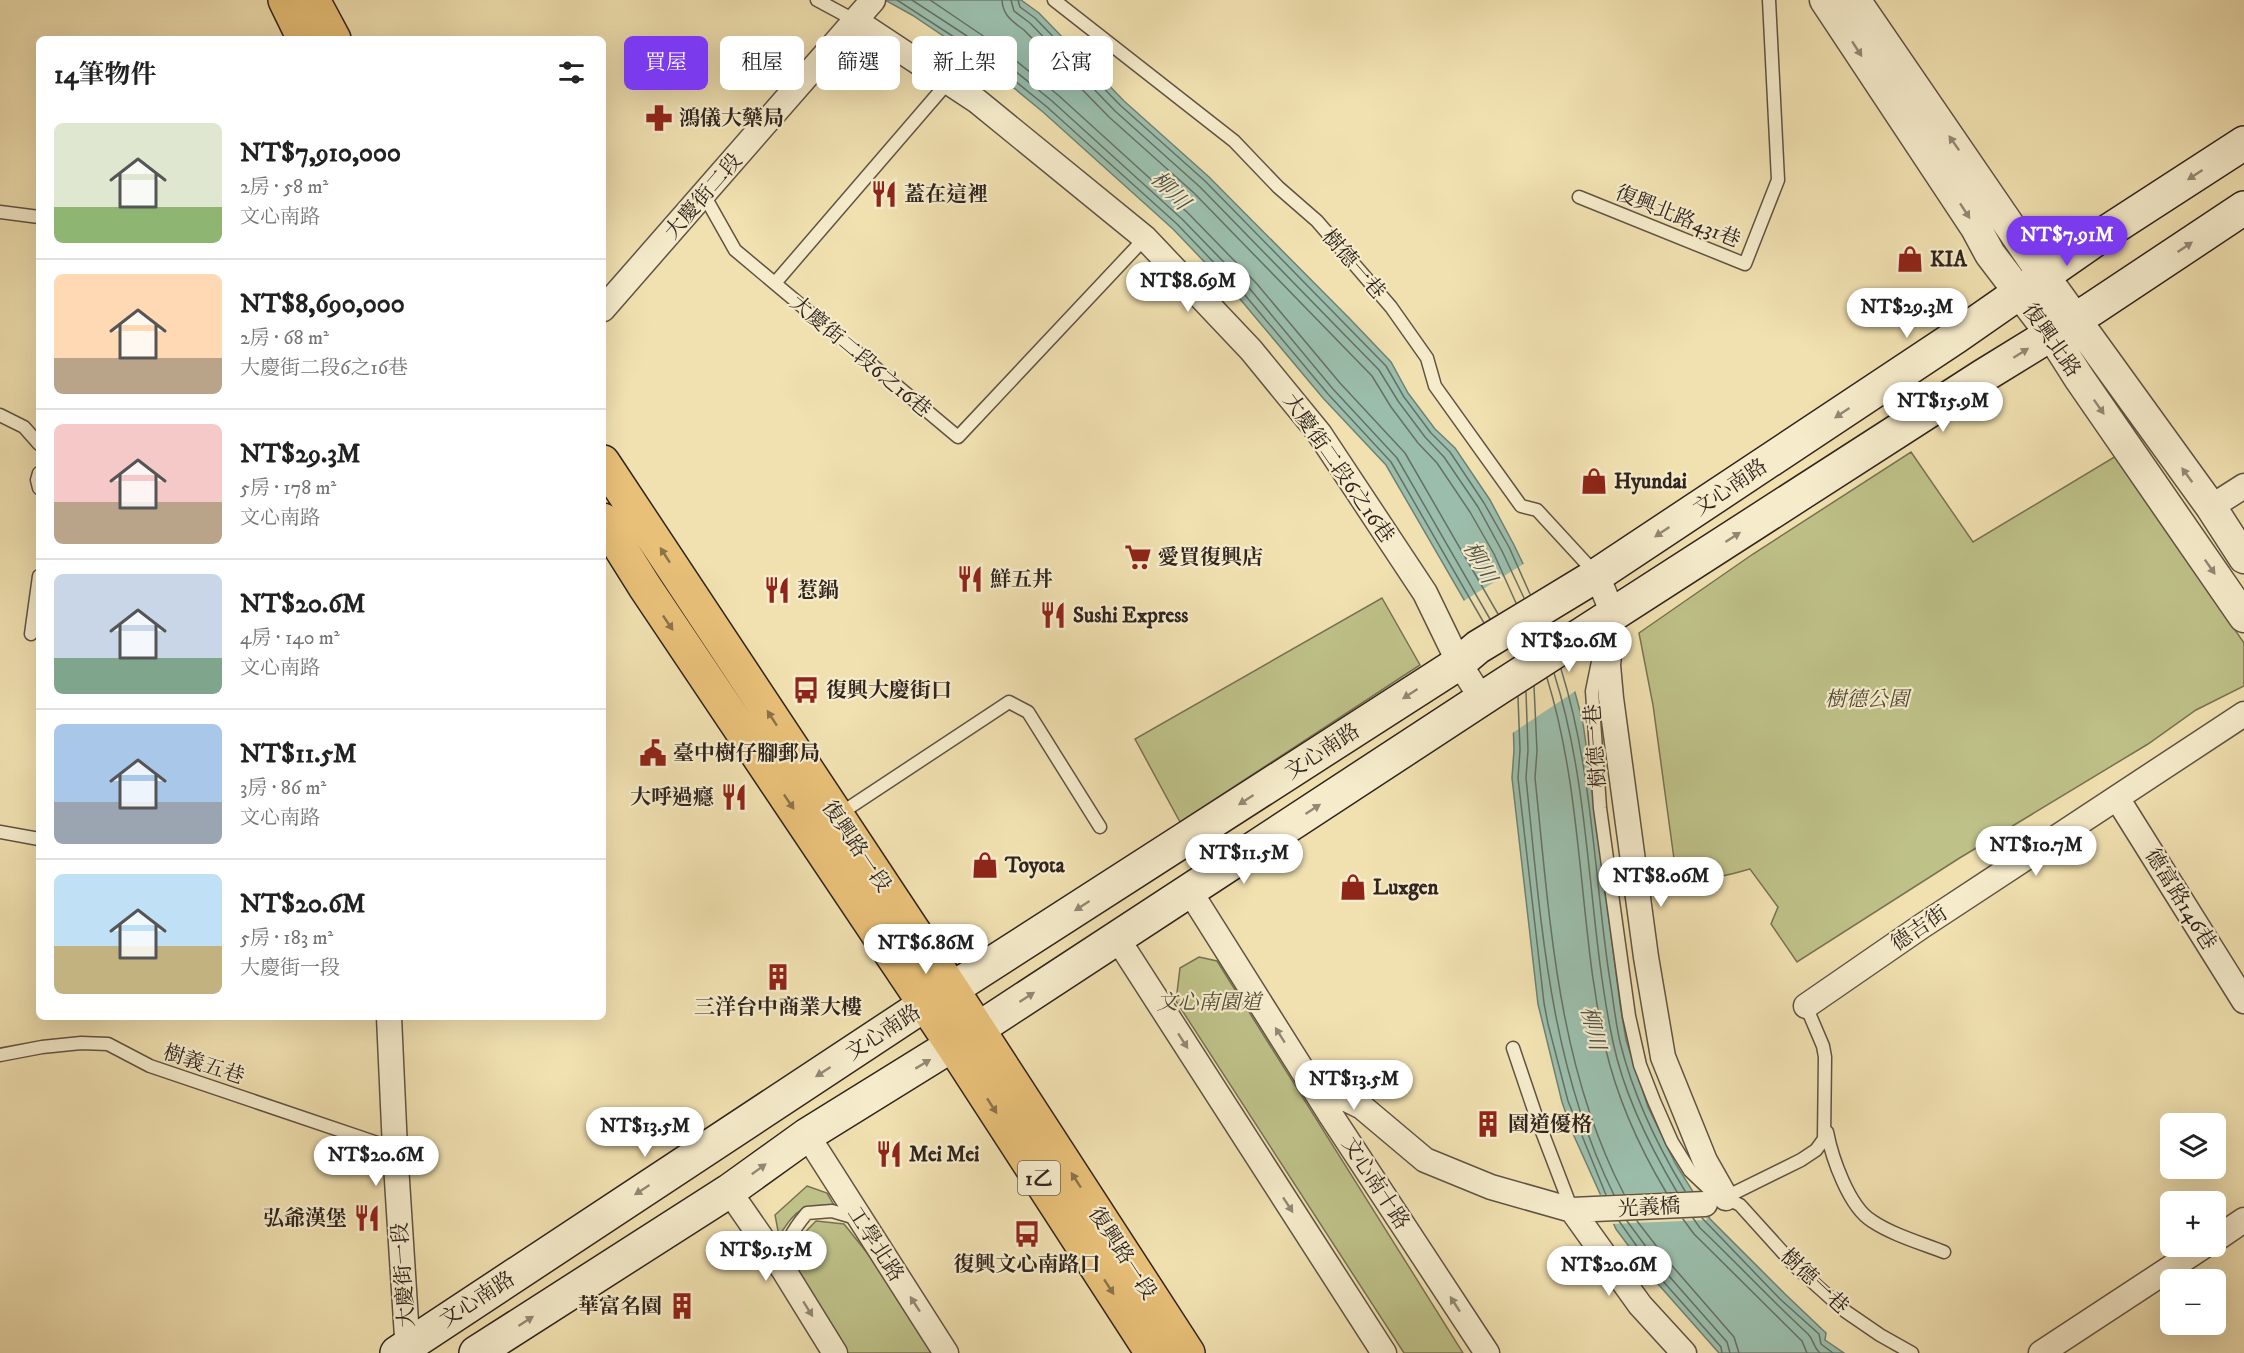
<!DOCTYPE html>
<html lang="zh-TW">
<meta charset="utf-8">
<style>
:root{--surface:#fff;--page:#f6f6f6;--text:#222;--muted:#767676;--line:#e0e0e0;--accent:#7c3aed}
body{margin:0;font-family:"IM FELL DW Pica","Noto Serif TC",serif;background:var(--page);color:var(--text);height:100vh;display:flex;flex-direction:column;font-size:22px;white-space:nowrap}
*{box-sizing:border-box;margin:0}
p{font-size:20px;color:var(--muted)}
.icon{flex:none;width:33px;height:33px;fill:none;stroke:currentColor;stroke-width:2;stroke-linecap:round;stroke-linejoin:round}
.map{position:relative;flex:1;overflow:hidden}
.details{position:absolute;left:36px;top:36px;width:570px;height:984px;display:flex;flex-direction:column;background:var(--surface);border-radius:9px;box-shadow:0 6px 24px #0002}
.details>*{flex:none}
.banner{position:absolute;left:624px;top:36px;width:570px;height:54px;display:flex;gap:12px}
.tools{position:absolute;left:2160px;top:1113px;display:grid;gap:12px}
.tools a{display:grid;place-items:center;width:66px;height:66px;border-radius:9px;background:var(--surface);box-shadow:0 6px 24px #0002;font-size:30px}
.price{position:absolute;translate:-50% -51px;padding:0 14px;border-radius:21px;background:#fff;color:#222;font-size:20px;line-height:39px;filter:drop-shadow(0 2px 3px #0008)}
.price::after{content:'';position:absolute;left:50%;top:36px;width:18px;height:14px;margin-left:-9px;background:inherit;clip-path:polygon(0 0,100% 0,50% 100%)}
.price.active{background:var(--accent);color:#fff}
ul{padding:0;list-style:none}
li{display:flex;align-items:center;gap:18px;height:150px;padding:0 18px}
li+li{border-top:2px solid var(--line)}
li span{display:grid;place-items:center;flex:none;width:168px;height:120px;border-radius:9px;color:#555}
li>.icon{margin-inline-start:auto}
span .icon{width:72px;height:72px;fill:#fffc;stroke-width:1}
li b{font-size:26px}
h2{display:flex;justify-content:space-between;align-items:center;height:72px;padding:0 18px;font-size:26px}
.chip{padding:0 21px;border-radius:9px;background:var(--surface);box-shadow:0 6px 24px #0002;font-size:21px;line-height:54px}
.chip.active{background:var(--accent);color:#fff}
.map>svg:first-child{display:block}
.green{fill:#bec188;stroke:#777253;stroke-width:1.5}
.water{fill:#9bbeac;stroke:#708073;stroke-width:1.5}
.pier{fill:#f1e1b1}
.lines{fill:none;stroke-linecap:round;stroke-linejoin:round}
.shore{stroke:#667165;stroke-width:1.5}
.service-casing{stroke:#605343;stroke-width:15}
.minor-casing{stroke:#605343;stroke-width:27}
.tertiary-casing{stroke:#605343;stroke-width:33}
.secondary-casing{stroke:#30241e;stroke-width:36}
.primary-casing{stroke:#30241e;stroke-width:36}
.service{stroke:#f6eccc;stroke-width:12}
.minor{stroke:#f6eccc;stroke-width:24}
.tertiary{stroke:#f6eccc;stroke-width:30}
.secondary{stroke:#f6eccc;stroke-width:33}
.primary{stroke:#e8c078;stroke-width:33}
.oneway{fill:#938875}
.oneway2{fill:#8c724b}
.labels{text-anchor:middle;stroke-width:4.5;stroke-linejoin:round;paint-order:stroke}
.shield{fill:#f6eccc;stroke:#6b6052;stroke-width:1.5}
.shield-label{font-size:20px;font-weight:bold;fill:#30241e}
.poi-label{font-size:21px;font-weight:bold;fill:#30241e;stroke:#f6eccc;text-anchor:start}
.street-label{font-size:21px;fill:#30241e;stroke:#f6eccc}
.park-label{font-size:21px;font-style:italic;fill:#544b38;stroke:#f6eccc}
.water-label{font-size:22px;font-style:italic;fill:#505249;stroke:#f6eccc}
</style>
<div class="map">
<svg width="2244" height="1353" viewBox="0 0 2244 1353">
<rect width="100%" height="100%" fill="#f1e1b1"/>
<filter id="stains"><feTurbulence type="fractalNoise" baseFrequency=".00333" numOctaves="4"/><feColorMatrix values="0 0 0 0 .2 0 0 0 0 .09 0 0 0 0 .02 0 0 0 .5 -.17"/></filter>
<radialGradient id="worn" r=".72"><stop offset=".6" stop-color="#630" stop-opacity="0"/><stop offset="1" stop-color="#630" stop-opacity=".3"/></radialGradient>
<path class="green" d="M1911,452L1973,542L2116,456L2244,643V686L2196,710L2148,744L1958,859L1797,962L1771,924L1778,907L1750,869C1717,878 1706,884 1675,866L1653,705L1639,633L1753,554Z
M1382,598L1420,665L1180,822L1135,739Z
M1199,957L1217,961L1463,1353H1404L1176,1001L1180,968Z
M807,1186L827,1193L834,1205C801,1206 798,1207 779,1236L775,1215Z
M816,1221L844,1224L872,1259L932,1353H847C834,1334 789,1275 793,1255C795,1241 807,1230 816,1221Z"/>
<path class="water" d="M885,0H1021L1039,13L1124,101L1209,177L1350,319L1391,362L1408,393L1435,429L1455,448L1490,500L1514,545L1556,632L1576,696L1583,723L1593,795L1620,1004L1626,1040L1648,1107L1675,1163L1710,1219L1785,1294L1826,1333L1825,1340L1844,1353H1719L1651,1276L1616,1229L1574,1136L1562,1102L1538,1004L1512,778L1514,750L1512,688L1466,603L1386,465L1323,398L1240,299L1173,229L1043,112L985,64L912,15Z"/>
<path class="pier" d="M1525,563L1558,631L1577,690L1511,734L1509,689L1462,602Z
M1694,1191L1707,1220L1610,1224L1596,1195Z"/>
<g class="lines">
<path class="shore" d="M897,0L988,59L1047,107L1177,224L1244,294L1328,394L1391,462L1484,623
M912,0L993,53L1052,101L1182,219L1250,289L1333,389L1397,458L1490,619
M930,0L998,46L1058,95L1188,213L1257,284L1340,383L1405,453L1498,614
M1002,0C1003,16 1012,21 1024,30L1109,117L1194,193L1372,376L1391,407L1418,443L1437,463L1470,512L1494,554L1516,603
M1011,0L1014,11L1030,23L1115,111L1200,187L1379,370L1398,401L1425,437L1444,457L1478,507L1502,551L1524,598
M1018,0L1020,7L1035,18L1120,105L1205,181L1386,366L1404,397L1431,433L1450,452L1484,503L1509,547L1530,594
M1561,669C1592,768 1594,872 1609,974C1613,997 1615,1020 1620,1042C1633,1095 1657,1145 1685,1191
M1554,673C1592,793 1587,920 1613,1042C1624,1095 1649,1145 1677,1192
M1547,678C1577,775 1579,879 1593,979C1597,1001 1599,1024 1605,1046C1617,1098 1639,1147 1666,1192
M1534,686L1537,751L1535,778C1550,919 1557,1066 1624,1194
M1526,692L1528,750L1526,778C1541,921 1549,1064 1614,1195
M1518,697L1520,750L1518,778L1544,1003L1548,1024L1568,1101L1606,1195
M1693,1218L1700,1228C1737,1263 1771,1300 1808,1334C1814,1340 1813,1347 1820,1353
M1702,1218L1780,1299L1819,1334L1821,1344L1833,1353
M1683,1219L1694,1234L1802,1341L1807,1353
M1619,1221L1655,1272L1721,1347L1722,1353
M1627,1221L1661,1267L1727,1342L1730,1353
M1637,1221L1668,1261L1734,1337L1739,1353"/>
<defs>
<path id="service" d="M817,0L856,21
M1054,0L1234,141L1278,187L1317,221L1391,307L1427,358L1435,386L1521,506L1537,510L1596,574
M704,195L735,250L958,437L1145,238
M1579,197L1745,264L1778,180L1769,0
M0,212L39,217
M775,283L949,81
M0,415L24,427L39,444
M39,473L37,480L39,488
M31,634L39,576
M1600,652L1592,691L1600,808L1629,1016L1640,1065L1654,1101L1672,1142L1690,1171L1710,1190L1740,1205L1796,1267L1845,1311L1880,1335L1912,1353
M838,815L1009,702L1028,712L1100,827
M0,832L39,839
M1513,1048L1536,1116L1572,1210
M0,1055L42,1047L81,1043L108,1044L150,1066L395,1149
M1827,1132C1832,1158 1849,1207 1872,1221C1893,1235 1921,1243 1944,1252
M1722,1199L1801,1160L1816,1150L1824,1139L1825,1057L1823,1046L1806,1006
M783,1267C786,1242 791,1232 807,1213L832,1211L859,1219"/>
<path id="minor" d="M856,21L977,101L1145,238L1251,350L1319,433L1374,516L1425,593L1459,663L1482,699
M603,309L873,0
M2211,507L2244,486
M1597,575L1613,614L1608,665L1611,698L1646,957L1663,1057L1705,1161L1726,1198
M2117,798L2244,1001
M1189,890L1330,1114L1487,1353
M1117,938L1384,1353
M1806,1006L1922,926L2244,714
M389,1017L395,1149L408,1353
M1317,1092L1348,1100L1362,1107L1425,1160L1491,1187L1572,1210L1705,1204
M807,1135L946,1353
M729,1191L783,1269L835,1353
M1572,1210L1640,1305L1684,1353
M2216,1239L2244,1220
M2041,1353L2204,1246"/>
<path id="tertiary" d="M1825,0L1976,228L1990,254L2051,334L2079,378L2244,617
M1855,0L2044,276L2211,507L2244,558"/>
<path id="secondary" d="M397,1353L924,1005L952,989L1459,663L1478,647L1597,575L1957,336L2099,237L2244,143
M476,1353L729,1191L807,1135L978,1029L1497,689L1983,376L2092,309L2244,208"/>
<path id="primary" d="M285,0L304,39
M313,0L334,39
M603,462L952,989L1188,1353
M603,520L645,587L953,1046L1152,1353"/>
</defs>
<use href="#service" class="service-casing"/>
<use href="#minor" class="minor-casing"/>
<use href="#tertiary" class="tertiary-casing"/>
<use href="#secondary" class="secondary-casing"/>
<use href="#primary" class="primary-casing"/>
<use href="#service" class="service"/>
<use href="#minor" class="minor"/>
<use href="#tertiary" class="tertiary"/>
<use href="#secondary" class="secondary"/>
<use href="#primary" class="primary"/>
</g>
<defs><path id="oneway-solid" d="M-6-.8H1V-3.2L6.5 0L1 3.2V.8H-6Z" transform="scale(1.5)"/></defs>
<g class="oneway">
<use href="#oneway-solid" transform="translate(1857 49) rotate(57)"/>
<use href="#oneway-solid" transform="translate(1954 143) rotate(-125)"/>
<use href="#oneway-solid" transform="translate(2195 175) rotate(147)"/>
<use href="#oneway-solid" transform="translate(1965 211) rotate(57)"/>
<use href="#oneway-solid" transform="translate(2185 247) rotate(-34)"/>
<use href="#oneway-solid" transform="translate(2021 353) rotate(-32)"/>
<use href="#oneway-solid" transform="translate(2099 407) rotate(55)"/>
<use href="#oneway-solid" transform="translate(1842 413) rotate(146)"/>
<use href="#oneway-solid" transform="translate(2187 475) rotate(-126)"/>
<use href="#oneway-solid" transform="translate(1662 532) rotate(146)"/>
<use href="#oneway-solid" transform="translate(1733 537) rotate(-33)"/>
<use href="#oneway-solid" transform="translate(2210 567) rotate(55)"/>
<use href="#oneway-solid" transform="translate(1410 694) rotate(147)"/>
<use href="#oneway-solid" transform="translate(1246 800) rotate(147)"/>
<use href="#oneway-solid" transform="translate(1313 809) rotate(-33)"/>
<use href="#oneway-solid" transform="translate(1082 906) rotate(147)"/>
<use href="#oneway-solid" transform="translate(1027 997) rotate(-33)"/>
<use href="#oneway-solid" transform="translate(1280 1035) rotate(-122)"/>
<use href="#oneway-solid" transform="translate(1183 1041) rotate(57)"/>
<use href="#oneway-solid" transform="translate(923 1064) rotate(-31)"/>
<use href="#oneway-solid" transform="translate(823 1072) rotate(147)"/>
<use href="#oneway-solid" transform="translate(759 1169) rotate(-36)"/>
<use href="#oneway-solid" transform="translate(642 1190) rotate(147)"/>
<use href="#oneway-solid" transform="translate(1288 1205) rotate(57)"/>
<use href="#oneway-solid" transform="translate(915 1304) rotate(-123)"/>
<use href="#oneway-solid" transform="translate(1455 1304) rotate(-123)"/>
<use href="#oneway-solid" transform="translate(808 1309) rotate(58)"/>
<use href="#oneway-solid" transform="translate(526 1321) rotate(-33)"/>
</g>
<g class="oneway2">
<use href="#oneway-solid" transform="translate(665 555) rotate(-123)"/>
<use href="#oneway-solid" transform="translate(668 623) rotate(56)"/>
<use href="#oneway-solid" transform="translate(772 718) rotate(-123)"/>
<use href="#oneway-solid" transform="translate(789 802) rotate(56)"/>
<use href="#oneway-solid" transform="translate(992 1106) rotate(57)"/>
<use href="#oneway-solid" transform="translate(1076 1180) rotate(-123)"/>
<use href="#oneway-solid" transform="translate(1109 1287) rotate(57)"/>
</g>
<defs>
<symbol id="pharmacy-bare" viewBox="-9 -9 18 18"><path d="M-2-6h4v4h4v4h-4v4h-4v-4h-4v-4h4Z" fill="#8f2418" stroke="#f6eccc" stroke-width="2.5" paint-order="stroke"/></symbol>
<symbol id="restaurant-bare" viewBox="-9 -9 18 18"><path d="M-5-6h1v4h1v-4h1v4h1v-4h1v5L-1.5 .5V6h-2V.5L-5-1ZM5-6V6H3V1.5H1.5Q1.5-4 5-6Z" fill="#8f2418" stroke="#f6eccc" stroke-width="2.5" paint-order="stroke"/></symbol>
<symbol id="shop-bare" viewBox="-9 -9 18 18"><path d="M-5-2.5h2.3a2.7 3.5 0 0 1 5.4 0H5L5.5 6h-11ZM-1.5-2.5h3a1.5 2.3 0 0 0-3 0Z" fill="#8f2418" stroke="#f6eccc" stroke-width="2.5" paint-order="stroke"/></symbol>
<symbol id="supermarket-bare" viewBox="-9 -9 18 18"><path d="M-6-5.5h2.5l.6 2H6L4.5 2H-2.5L-4.4-4H-6ZM-1.5 3.2a1.3 1.3 0 1 0 .1 0ZM3 3.2a1.3 1.3 0 1 0 .1 0Z" fill="#8f2418" stroke="#f6eccc" stroke-width="2.5" paint-order="stroke"/></symbol>
<symbol id="bus-bare" viewBox="-9 -9 18 18"><path d="M-5-6H5V4H4V6H2V4H-2V6H-4V4H-5ZM-3.5-4V0h7V-4ZM-3.5 1.2v1.5H-2V1.2ZM2 1.2v1.5H3.5V1.2Z" fill="#8f2418" stroke="#f6eccc" stroke-width="2.5" paint-order="stroke"/></symbol>
<symbol id="civic-bare" viewBox="-9 -9 18 18"><path d="M-.6-6.5H3V-4.5H.6V-3L4-1V1h2V6H-6V1h2V-1L-.6-3ZM-1.2 2.5V6h2.4V2.5Z" fill="#8f2418" stroke="#f6eccc" stroke-width="2.5" paint-order="stroke"/></symbol>
<symbol id="building-bare" viewBox="-9 -9 18 18"><path d="M-4-6H4V6H1V3H-1V6H-4ZM-2.5-4.3h1.7v1.8h-1.7ZM.8-4.3h1.7v1.8H.8ZM-2.5-1h1.7V.8h-1.7ZM.8-1h1.7V.8H.8Z" fill="#8f2418" stroke="#f6eccc" stroke-width="2.5" paint-order="stroke"/></symbol>
</defs>
<g fill-rule="evenodd">
<use href="#pharmacy-bare" x="640" y="99" width="38" height="38"/>
<use href="#restaurant-bare" x="865" y="175" width="38" height="38"/>
<use href="#shop-bare" x="1891" y="240" width="38" height="38"/>
<use href="#shop-bare" x="1575" y="462" width="38" height="38"/>
<use href="#supermarket-bare" x="1119" y="538" width="38" height="38"/>
<use href="#restaurant-bare" x="951" y="560" width="38" height="38"/>
<use href="#restaurant-bare" x="758" y="571" width="38" height="38"/>
<use href="#restaurant-bare" x="1034" y="596" width="38" height="38"/>
<use href="#bus-bare" x="787" y="671" width="38" height="38"/>
<use href="#civic-bare" x="634" y="734" width="38" height="38"/>
<use href="#restaurant-bare" x="715" y="778" width="38" height="38"/>
<use href="#shop-bare" x="966" y="846" width="38" height="38"/>
<use href="#shop-bare" x="1334" y="868" width="38" height="38"/>
<use href="#building-bare" x="759" y="958" width="38" height="38"/>
<use href="#building-bare" x="1469" y="1105" width="38" height="38"/>
<use href="#restaurant-bare" x="870" y="1135" width="38" height="38"/>
<use href="#restaurant-bare" x="348" y="1199" width="38" height="38"/>
<use href="#bus-bare" x="1008" y="1215" width="38" height="38"/>
<use href="#building-bare" x="663" y="1287" width="38" height="38"/>
</g>
<g class="labels">
<rect class="shield" x="1018" y="1161" width="42" height="34" rx="4.5"/>
<g class="shield-label">
<text x="1039" y="1185">1乙</text>
</g>
<g class="poi-label">
<text x="679" y="125">鴻儀大藥局</text>
<text x="904" y="201">蓋在這裡</text>
<text x="1930" y="266">KIA</text>
<text x="1614" y="488">Hyundai</text>
<text x="1158" y="564">愛買復興店</text>
<text x="990" y="586">鮮五丼</text>
<text x="797" y="597">惹鍋</text>
<text x="1073" y="622">Sushi Express</text>
<text x="826" y="697">復興大慶街口</text>
<text x="673" y="760">臺中樹仔腳郵局</text>
<text x="714" y="804" text-anchor="end">大呼過癮</text>
<text x="1005" y="872">Toyota</text>
<text x="1373" y="894">Luxgen</text>
<text x="778" y="1014" text-anchor="middle">三洋台中商業大樓</text>
<text x="1508" y="1131">園道優格</text>
<text x="909" y="1161">Mei Mei</text>
<text x="347" y="1225" text-anchor="end">弘爺漢堡</text>
<text x="1027" y="1271" text-anchor="middle">復興文心南路口</text>
<text x="662" y="1313" text-anchor="end">華富名園</text>
</g>
<g class="street-label">
<text transform="translate(703 196) rotate(-49)" y="7">大慶街二段</text>
<text transform="translate(1678 216) rotate(22)" y="7">復興北路431巷</text>
<text transform="translate(1354 264) rotate(49)" y="7">樹德一巷</text>
<text transform="translate(2052 340) rotate(55)" y="7">復興北路</text>
<text transform="translate(861 356) rotate(40)" y="7">大慶街二段6之16巷</text>
<text transform="translate(1339 468) rotate(55)" y="7">大慶街二段6之16巷</text>
<text transform="translate(1730 487) rotate(-34)" y="7">文心南路</text>
<text transform="translate(1595 746) rotate(-94)" y="7">樹德一巷</text>
<text transform="translate(1322 751) rotate(-33)" y="7">文心南路</text>
<text transform="translate(857 846) rotate(56)" y="7">復興路一段</text>
<text transform="translate(2181 899) rotate(58)" y="7">德富路146巷</text>
<text transform="translate(1919 928) rotate(-34)" y="7">德吉街</text>
<text transform="translate(883 1032) rotate(-33)" y="7">文心南路</text>
<text transform="translate(204 1064) rotate(18)" y="7">樹義五巷</text>
<text transform="translate(1376 1183) rotate(57)" y="7">文心南十路</text>
<text transform="translate(1649 1207) rotate(-3)" y="7">光義橋</text>
<text transform="translate(876 1244) rotate(57)" y="7">工學北路</text>
<text transform="translate(1123 1253) rotate(57)" y="7">復興路一段</text>
<text transform="translate(403 1275) rotate(-94)" y="7">大慶街一段</text>
<text transform="translate(1815 1281) rotate(43)" y="7">樹德一巷</text>
<text transform="translate(477 1299) rotate(-33)" y="7">文心南路</text>
</g>
<g class="park-label">
<text x="1867" y="706">樹德公園</text>
<text x="1209" y="1009">文心南園道</text>
</g>
<g class="water-label">
<text transform="translate(1171 190) rotate(45)" y="8">柳川</text>
<text transform="translate(1481 562) rotate(61)" y="8">柳川</text>
<text transform="translate(1594 1028) rotate(77)" y="8">柳川</text>
</g>
</g>
<rect width="100%" height="100%" filter="url(#stains)"/>
<rect width="100%" height="100%" fill="url(#worn)"/>
</svg>
<div class="tools">
<a><svg class="icon" aria-label="layers" viewBox="0 0 24 24"><path d="M12 4l9 5-9 5-9-5zM3 14l9 5 9-5"/></svg></a>
<a>+</a>
<a>−</a>
</div>
<b class="price active" style="left:2067px;top:267px">NT$7.91M</b>
<b class="price" style="left:1188px;top:313px">NT$8.69M</b>
<b class="price" style="left:1907px;top:339px">NT$29.3M</b>
<b class="price" style="left:1943px;top:433px">NT$15.9M</b>
<b class="price" style="left:1569px;top:673px">NT$20.6M</b>
<b class="price" style="left:2036px;top:877px">NT$10.7M</b>
<b class="price" style="left:1244px;top:885px">NT$11.5M</b>
<b class="price" style="left:1661px;top:908px">NT$8.06M</b>
<b class="price" style="left:926px;top:975px">NT$6.86M</b>
<b class="price" style="left:1354px;top:1111px">NT$13.5M</b>
<b class="price" style="left:645px;top:1158px">NT$13.5M</b>
<b class="price" style="left:376px;top:1187px">NT$20.6M</b>
<b class="price" style="left:766px;top:1282px">NT$9.15M</b>
<b class="price" style="left:1609px;top:1297px">NT$20.6M</b>
<div class="banner">
<a class="chip active">買屋</a>
<a class="chip">租屋</a>
<a class="chip">篩選</a>
<a class="chip">新上架</a>
<a class="chip">公寓</a>
</div>
<section class="details">
<h2>14筆物件<svg class="icon" aria-label="filters" viewBox="0 0 24 24"><path d="M4 7h16M4 17h16"/><circle cx="9" cy="7" r="2"/><circle cx="15" cy="17" r="2"/></svg></h2>
<ul>
<li><span style="background:linear-gradient(#dfe7d0 70%,#8fb573 0)"><svg class="icon" aria-label="home" viewBox="0 0 24 24"><path d="M3 11l9-7 9 7M6 9v11h12V9"/></svg></span><div><b>NT$7,910,000</b><p>2房 · 58 m²</p><p>文心南路</p></div></li>
<li><span style="background:linear-gradient(#ffd9b3 70%,#b9a48a 0)"><svg class="icon" aria-label="home" viewBox="0 0 24 24"><path d="M3 11l9-7 9 7M6 9v11h12V9"/></svg></span><div><b>NT$8,690,000</b><p>2房 · 68 m²</p><p>大慶街二段6之16巷</p></div></li>
<li><span style="background:linear-gradient(#f6c9c9 65%,#b9a48a 0)"><svg class="icon" aria-label="home" viewBox="0 0 24 24"><path d="M3 11l9-7 9 7M6 9v11h12V9"/></svg></span><div><b>NT$29.3M</b><p>5房 · 178 m²</p><p>文心南路</p></div></li>
<li><span style="background:linear-gradient(#c9d6e8 70%,#7fa58c 0)"><svg class="icon" aria-label="home" viewBox="0 0 24 24"><path d="M3 11l9-7 9 7M6 9v11h12V9"/></svg></span><div><b>NT$20.6M</b><p>4房 · 140 m²</p><p>文心南路</p></div></li>
<li><span style="background:linear-gradient(#a9c7e8 65%,#9aa5b1 0)"><svg class="icon" aria-label="home" viewBox="0 0 24 24"><path d="M3 11l9-7 9 7M6 9v11h12V9"/></svg></span><div><b>NT$11.5M</b><p>3房 · 86 m²</p><p>文心南路</p></div></li>
<li><span style="background:linear-gradient(#bfe0f5 60%,#c2b280 0)"><svg class="icon" aria-label="home" viewBox="0 0 24 24"><path d="M3 11l9-7 9 7M6 9v11h12V9"/></svg></span><div><b>NT$20.6M</b><p>5房 · 183 m²</p><p>大慶街一段</p></div></li>
</ul>
</section>
</div>
